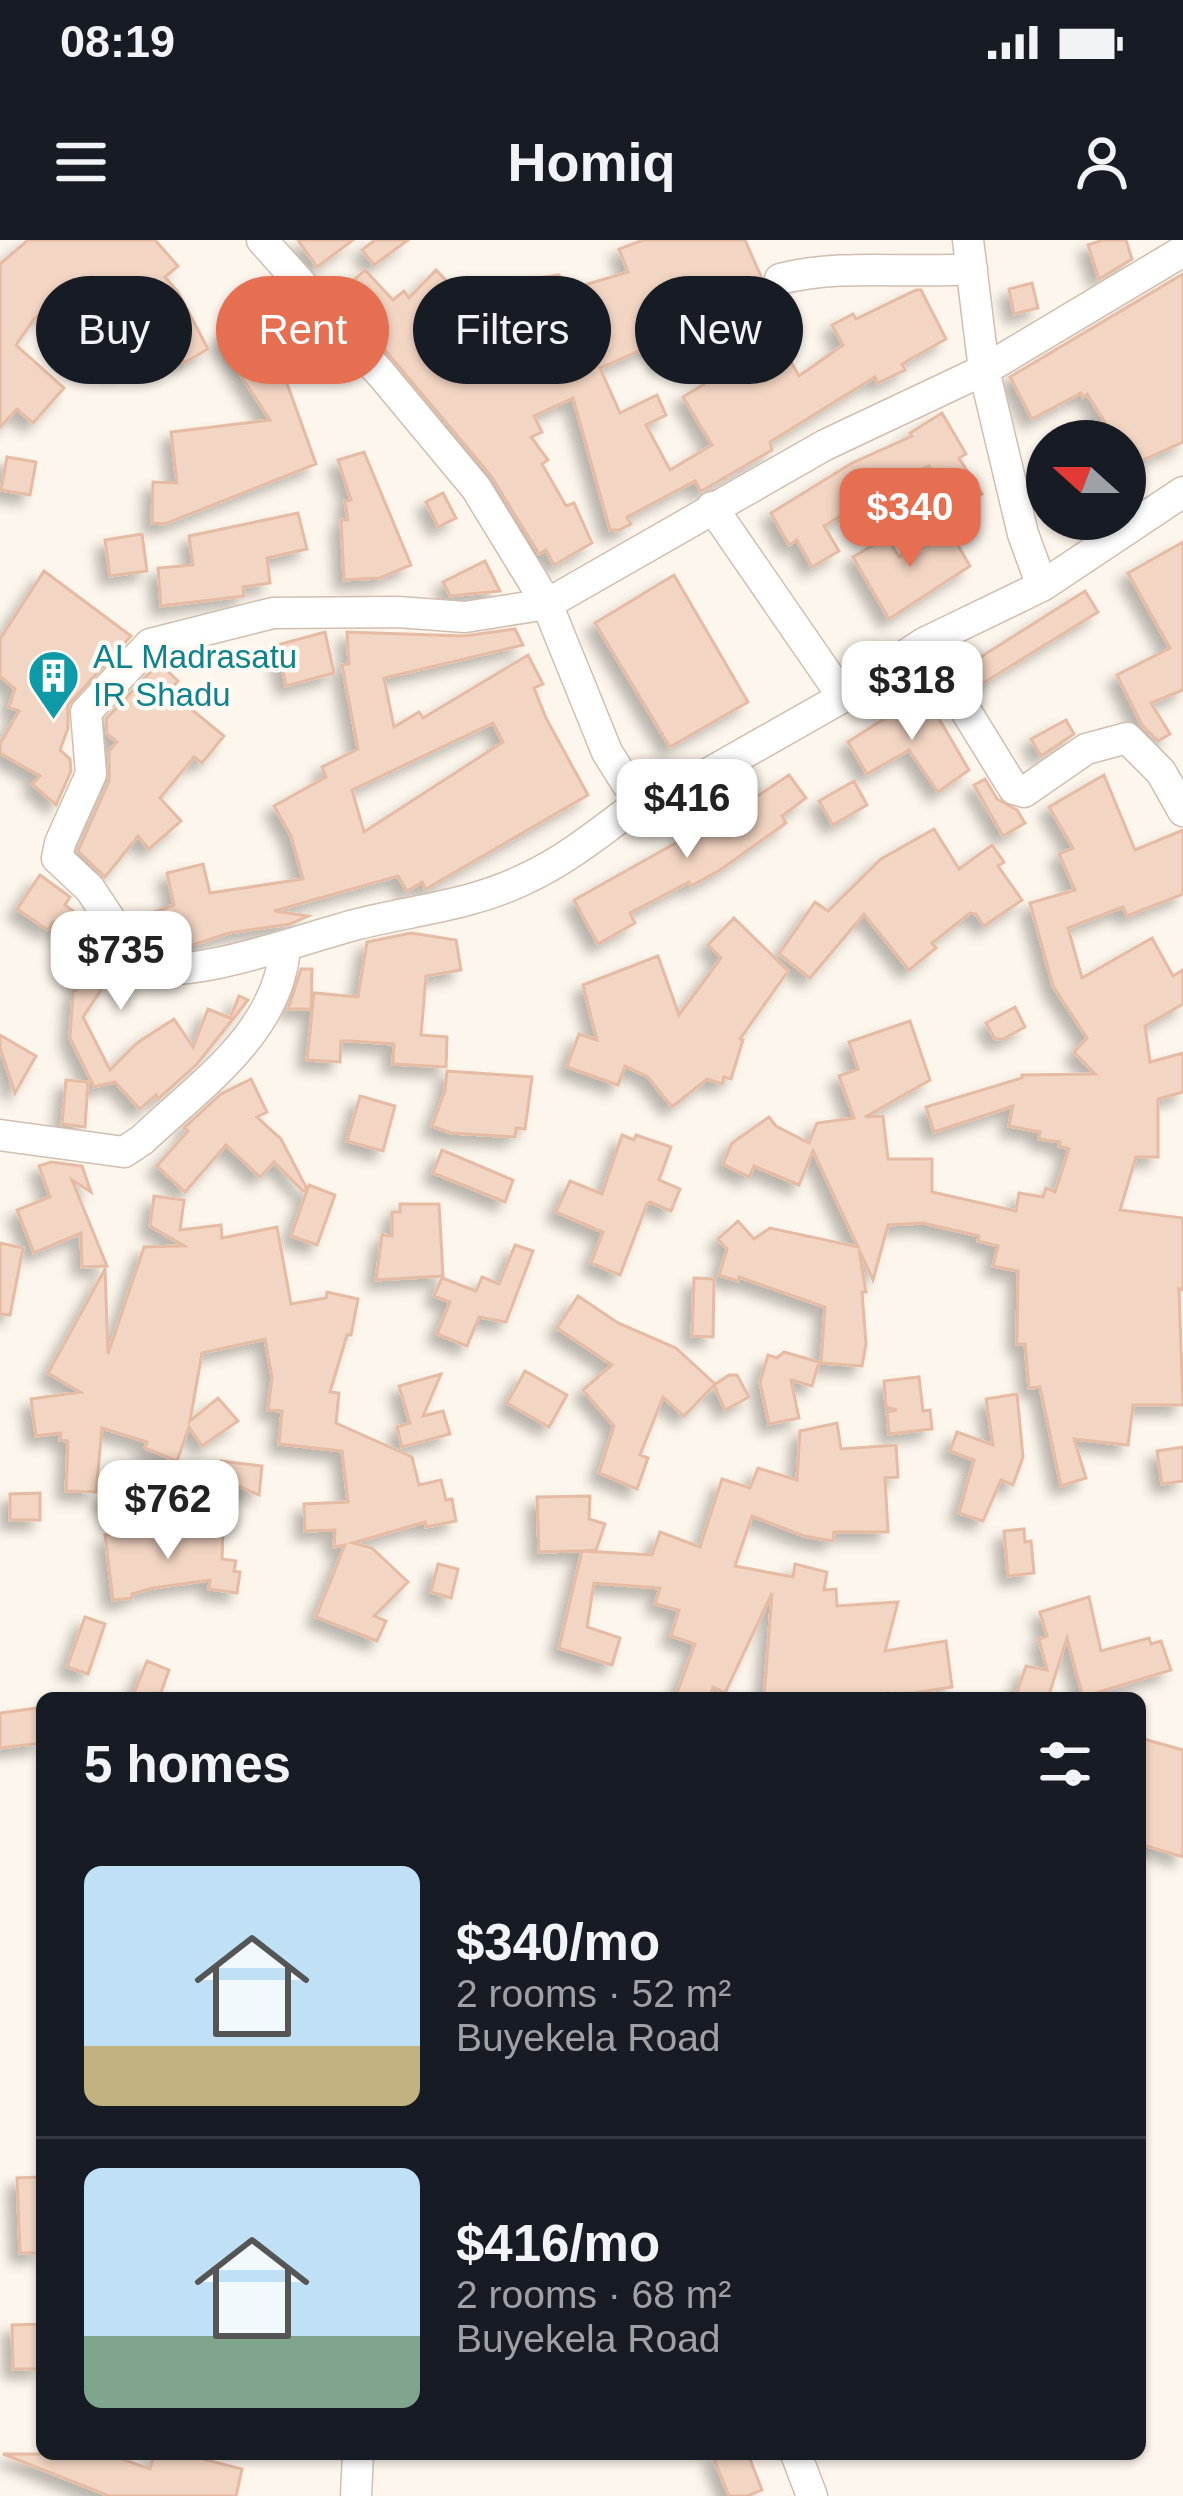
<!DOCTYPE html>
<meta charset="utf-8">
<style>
:root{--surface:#171b24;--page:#242831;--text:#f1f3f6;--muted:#9ea1a6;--line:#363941;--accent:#e76f51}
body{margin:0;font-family:Helvetica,sans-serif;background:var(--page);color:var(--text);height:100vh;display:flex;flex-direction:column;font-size:45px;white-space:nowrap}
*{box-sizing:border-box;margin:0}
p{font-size:39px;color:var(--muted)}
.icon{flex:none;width:66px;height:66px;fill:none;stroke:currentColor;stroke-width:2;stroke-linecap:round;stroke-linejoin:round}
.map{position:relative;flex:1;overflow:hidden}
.sheet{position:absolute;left:36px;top:1452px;width:1110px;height:768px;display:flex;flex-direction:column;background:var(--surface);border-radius:18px;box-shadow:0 3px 9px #0004}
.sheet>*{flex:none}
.top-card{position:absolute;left:36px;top:36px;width:1113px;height:108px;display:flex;gap:24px}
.needle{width:78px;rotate:291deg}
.tools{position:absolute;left:1026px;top:180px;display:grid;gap:24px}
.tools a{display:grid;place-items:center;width:120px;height:120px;border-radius:50%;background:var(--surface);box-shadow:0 3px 9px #0004;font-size:60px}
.price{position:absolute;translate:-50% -102px;padding:0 27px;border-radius:24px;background:#fff;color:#222;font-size:39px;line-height:78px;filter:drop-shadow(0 3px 6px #0008)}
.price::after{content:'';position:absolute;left:50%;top:72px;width:36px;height:27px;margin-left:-18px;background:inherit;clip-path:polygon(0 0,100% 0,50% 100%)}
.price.selected{background:var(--accent);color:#fff}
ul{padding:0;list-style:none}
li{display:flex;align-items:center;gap:36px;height:300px;padding:0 48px}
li+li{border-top:3px solid var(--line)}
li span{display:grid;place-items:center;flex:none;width:336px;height:240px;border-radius:18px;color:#555}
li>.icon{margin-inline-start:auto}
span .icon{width:144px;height:144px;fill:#fffc;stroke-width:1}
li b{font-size:51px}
h2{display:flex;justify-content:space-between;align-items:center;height:144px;padding:0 48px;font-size:51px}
.chip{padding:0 42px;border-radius:54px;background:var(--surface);box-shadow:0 3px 9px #0004;font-size:42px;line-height:108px}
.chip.selected{background:var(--accent);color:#fff}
.status{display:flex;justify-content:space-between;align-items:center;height:84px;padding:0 60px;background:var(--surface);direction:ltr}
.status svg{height:33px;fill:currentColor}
header{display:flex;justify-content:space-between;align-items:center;height:156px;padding:0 48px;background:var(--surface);font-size:54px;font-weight:800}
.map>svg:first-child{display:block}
.building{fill:#f3d5c3;stroke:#e6bba3;stroke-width:3;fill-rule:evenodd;filter:url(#shadow)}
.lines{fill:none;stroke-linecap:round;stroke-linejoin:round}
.street-casing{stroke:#d1beb0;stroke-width:33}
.street{stroke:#fff;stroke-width:30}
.labels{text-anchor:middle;stroke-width:9;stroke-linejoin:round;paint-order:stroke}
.culture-label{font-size:33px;fill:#0d838f;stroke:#fffaf3;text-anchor:start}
</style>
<div class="status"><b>08:19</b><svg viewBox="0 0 49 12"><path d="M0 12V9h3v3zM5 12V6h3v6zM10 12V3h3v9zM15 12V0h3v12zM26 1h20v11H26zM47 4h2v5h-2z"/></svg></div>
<header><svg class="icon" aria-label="menu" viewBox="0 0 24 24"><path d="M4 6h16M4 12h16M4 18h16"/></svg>Homiq<svg class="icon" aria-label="person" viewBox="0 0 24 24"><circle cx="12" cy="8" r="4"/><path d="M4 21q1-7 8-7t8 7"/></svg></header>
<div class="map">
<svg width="1183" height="2256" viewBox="0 0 1183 2256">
<defs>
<filter id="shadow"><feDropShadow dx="-9" dy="9" stdDeviation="6" flood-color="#0004"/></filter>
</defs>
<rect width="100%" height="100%" fill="#fdf6ec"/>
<path class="building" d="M28,0H155L178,26L165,37L178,52L208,109L184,123L165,89L114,131L74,85L71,87L56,63L34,79L16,105L64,148L33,183L17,169L0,187V24Z
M298,0H353L317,27Z
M375,0H408L374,25L362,10Z
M643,0H745L774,66L756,75L760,81L661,124L653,105L600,128L620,173L657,155L666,175L646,185L670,230L712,205L683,157L773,102L782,117L787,115L799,136L843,105L832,85L853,74L856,79L916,50H921L946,99L902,124L905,130L878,143L875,137L770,202L772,210L705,249L701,251L695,241L627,277L631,284L619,290H610L573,158L534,176L542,192L531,197L548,220L542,224L566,266L574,263L592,303L554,325L546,310L539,314L491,236L369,91L386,81L353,41L365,30L393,60L404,51L409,58L436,30L469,64L488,98L523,85L517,41L559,35L565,51L628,32L619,9Z
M1103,0H1126L1132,19L1099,39L1088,5Z
M1183,34V202L1125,228V201H1117L1087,154L1083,157L1081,153L1032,179L1010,137Z
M1032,43L1038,68L1014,74L1009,49Z
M256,71L277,101L272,105L283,122L280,124L316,224L165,284L152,283L153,242L177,243L171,192L270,180L217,99Z
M942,173L966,214L959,218L982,254L955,271L929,226L865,256L867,260L824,286L839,311L812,327L797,300L789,305L771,273L852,223L912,196L910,193Z
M364,212L411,325L380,338L344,340L341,280H348L345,261L351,260L338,220Z
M7,217L36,222L30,255L1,250Z
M443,253L456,278L438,287L426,262Z
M298,273L307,309L267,318L270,343L243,347L244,356L161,366L158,328L193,325L189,296Z
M948,288L970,326L889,379L853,317L887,297L899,317Z
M142,294L147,331L110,336L105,300Z
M1183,302V450L1151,463L1170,494L1158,501L1142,485L1117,435L1170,408L1128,333Z
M485,321L500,351L450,356L443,342Z
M44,331L131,396L68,465V488L60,510L70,519L71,531L56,565L32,544L40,536L0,513V504L19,471L9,467L15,449L0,436V399Z
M674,335L748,462L670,507L595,383Z
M1085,351L1098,372L980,445L968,425Z
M515,389L523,405L384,438L394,487L419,472L423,478L528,415L543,444L534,448L546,478L588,555L426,649L422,642L407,651L398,636L274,671L308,676L290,684L229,693L180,709L153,708L145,697L157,681L149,674L174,665L167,633L203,624L210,653L303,639L291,596L274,566L326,537L322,527L358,509L342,425L349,424L347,392L464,396ZM493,483L503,502L364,592L352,550Z
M325,392L334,433L286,446L277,405Z
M159,423L178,441L169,451L224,496L202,523L194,517L160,558L181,581L149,609L138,596L105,637L78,611L109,541V511L117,502L107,494L106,479Z
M924,453L969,530L938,552L909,510L867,534L848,502Z
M1066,480L1074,494L1041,516L1031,499Z
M789,535L806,558L782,576L786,583L720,630L691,646L689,642L630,673L635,683L598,704L574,660L697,591L699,595Z
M1104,535L1135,610L1183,590V654L1127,676L1123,667L1068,688L1082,738L1152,698L1173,736L1183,730V764L1145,786L1150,822L1183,813V852L1158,859V917H1136L1120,970L1183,978V1050L1179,1049L1183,1165H1133L1128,1205L1074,1199L1086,1238L1061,1246L1040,1147L1029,1148L1025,1104H1017L1018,1031L993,1026L998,1006L978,1001L979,996L923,983L888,985L873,1040L859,1010L866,1052H862L866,1104L862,1126L821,1123L825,1067L739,1037L738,1041L719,1035L727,1009L718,999L738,981L754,999L770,988L858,1007L813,911L799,945L754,926L749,937L723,924L732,903L769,877L776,886L809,903L817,883L854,878L839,836L858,829L849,802L910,781L930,840L865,877L883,876L888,919H932V952L1016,971L1019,953L1043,957L1046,948L1055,952L1069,909L1059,906L1060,902L1039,899L1040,892L1009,886L1013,866L934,892L926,867L1022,838V835L1095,834L1074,812L1087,798L1053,746L1030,663L1075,650L1059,614L1073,608L1049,567Z
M985,539L997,559L1017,570L1025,583L1003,596L974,545Z
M854,541L867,565L833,585L819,561Z
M934,589L959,629L992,605L1004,622L998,626L1022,660L984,686L976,674L970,673L932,703L936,708L909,730L864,674L810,738L779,714L815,662L828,671L881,619Z
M40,635L70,657L65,665L89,683L117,726L83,777L110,830L137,803L174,779L193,807L208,769L230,778L239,756L248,760L197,824L158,859L156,855L140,869L115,842L94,847L70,798L73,752L84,743L79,739L95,715L53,682L48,690L17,669Z
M734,678L788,731L740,799L743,800L731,839L724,837L722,844L707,839L672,867L648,837L625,826L618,845L567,827L579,794L597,800L583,745L658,716L679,775L721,718L708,705Z
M411,693L456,700L461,730L426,736L421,795L447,797L446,827L393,824L394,804L351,801H341L340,822L307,820L314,753L358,757L367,702Z
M301,729H312L311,769H288Z
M1015,767L1025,787L1003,799H995L986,783Z
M0,795L36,816L15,853L0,808Z
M447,831L532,837L525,889L516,888L515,897L451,893L432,886L445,851Z
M251,839L267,872L257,877L281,899L307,949L303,951L274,922L260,937L226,905L185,952L157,926L188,891L184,888L221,854Z
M66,840L88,842L85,887L62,884Z
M360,856L395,866L383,911L347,901Z
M622,895L634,900L636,895L671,907L659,940L680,949L671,971L650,962L647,964L620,1035L591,1023L603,992L556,972L570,941L602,954Z
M442,910L513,940L505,962L433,933Z
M51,922L82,926L91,952L72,940L107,1026L82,1027L81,993L34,1013L17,970L50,957L39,926Z
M309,945L335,955L317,1005L291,996Z
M154,956L184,960L180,990L221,985L222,998L277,987L291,1064L326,1058L327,1052L358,1059L351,1095H347L330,1152L339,1153L336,1183L412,1217L419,1245L441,1240L446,1260L452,1259L456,1281L426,1287L425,1282L353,1303L372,1308L408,1342L374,1376L386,1381L377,1401L316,1377L345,1305L334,1307L335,1290L305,1291L304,1264L348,1262L342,1211L279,1204L282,1171L268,1170L272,1137L265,1099L202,1113L190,1181L218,1158L238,1181L202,1206L189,1187L177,1221L145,1208L147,1202L102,1188L96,1252L66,1251L68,1201L60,1200L61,1193L36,1196L31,1159L80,1152L48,1133L105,1029L108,1114L144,1007L184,1006L150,986Z
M400,964H439L443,1036L376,1040L382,995L392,996V972H400Z
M0,1003L23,1008L10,1075L0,1074Z
M515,1005L533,1011L506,1082L479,1077L467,1106L437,1094L450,1062L434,1056L442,1038L476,1051L482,1037L499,1044Z
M694,1038L714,1039L713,1097L692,1096Z
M578,1056L618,1083L676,1108L715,1144L684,1176L663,1157L640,1215L648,1218L637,1249L599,1233L614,1186L583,1150L612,1125L557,1088Z
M784,1112L819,1122L812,1146L791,1140L799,1178L769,1184L760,1142L768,1115L777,1118Z
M525,1131L567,1155L549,1187L507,1163Z
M441,1134L423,1176L443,1171L450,1194L402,1207L397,1187L410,1183L399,1146Z
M729,1135H737L749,1157L725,1170L714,1145Z
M919,1137L923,1171L930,1170L932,1189L889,1194L887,1172L897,1170L886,1167L884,1141Z
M1017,1154L1023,1217L1013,1245L1001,1240L983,1281L959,1273L974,1220L950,1211L957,1192L993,1205L986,1159Z
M837,1183L841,1209L896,1205L898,1237L885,1238L888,1292H834L833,1301L804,1296L752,1276L735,1326L793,1337L795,1324L827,1332L824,1350L836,1349L837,1366L898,1362L885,1411L946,1401L952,1447L888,1457V1453L849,1458H764L772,1353L725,1453L713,1447L710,1458H675L695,1404L671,1396L679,1370L655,1364L660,1348L594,1343L587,1387L620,1398L612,1425L559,1408L582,1311L539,1312L537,1257L590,1256L589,1279L605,1284L596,1310L583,1311L652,1315L660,1292L700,1307L722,1239L750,1248L758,1228L797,1240L800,1191Z
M1183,1207V1241L1162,1244L1157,1211Z
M221,1221L262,1226L259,1255L219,1238Z
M40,1253V1280H10V1254Z
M103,1253L164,1256L163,1278L101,1262Z
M162,1288L161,1297L223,1290L222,1319L236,1321L234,1331L240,1332L237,1353L209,1349L210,1340L153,1348L132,1354V1358L113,1360L105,1295Z
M1024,1289L1025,1302L1031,1301L1034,1333L1008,1336L1004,1291Z
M438,1324L458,1329L451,1358L431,1352Z
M1089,1357L1101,1411L1149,1398L1151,1404L1161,1401L1171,1430L1083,1457L1067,1398L1048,1458H1015L1026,1426L1047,1430L1039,1399L1047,1396L1040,1372Z
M85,1377L105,1384L88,1434L67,1427Z
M147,1421L169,1430L159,1458H132Z
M37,1468L38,1475L42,1474V1503L0,1508V1473Z
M1140,1498L1183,1510V1617L1140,1604Z
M38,1937L39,1945H42V2013H20L17,1938Z
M42,2084V2129H13L12,2085Z
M3,2214H108L150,2229L154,2214H183L242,2229L236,2256H109Z
M712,2214H748L762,2250L747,2256H729Z"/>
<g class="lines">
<defs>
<path id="street" d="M262,0L382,135L476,248L547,364L607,512L627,544L650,555L695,541L843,457L924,403L1042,346L1183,252
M968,0L984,130L1023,294L1042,346
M780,39C845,23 907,34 972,29
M712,267L843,457
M924,403L1014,549L1024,552L1086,509L1127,498L1161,532L1183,571
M650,555C610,584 572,617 527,638C473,665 415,670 358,684C306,697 190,742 141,726L90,649L57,618L60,603L91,534L86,472L150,404L273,373L398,372L465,377L547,364L825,205L984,130L1183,11
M0,895L124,912L142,900C200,845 278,793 285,708
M796,2214L812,2256
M356,2256L358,2214"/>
</defs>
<use href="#street" class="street-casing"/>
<use href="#street" class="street"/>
</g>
<defs>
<symbol id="building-pin" viewBox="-11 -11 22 30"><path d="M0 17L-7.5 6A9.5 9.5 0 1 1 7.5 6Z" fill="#0f9aa8" stroke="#fffaf3"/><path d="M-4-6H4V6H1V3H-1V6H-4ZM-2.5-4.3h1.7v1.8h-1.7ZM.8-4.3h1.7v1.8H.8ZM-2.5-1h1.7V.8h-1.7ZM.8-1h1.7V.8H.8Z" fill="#fff"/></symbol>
</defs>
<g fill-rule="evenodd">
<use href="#building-pin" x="24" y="406" width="59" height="81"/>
</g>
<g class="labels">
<g class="culture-label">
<text x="93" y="428">AL Madrasatu<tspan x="93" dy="38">IR Shadu</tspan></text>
</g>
</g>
</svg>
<div class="tools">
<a><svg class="needle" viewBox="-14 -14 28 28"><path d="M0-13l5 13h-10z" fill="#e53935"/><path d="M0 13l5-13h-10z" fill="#9ea1a6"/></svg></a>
</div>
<b class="price selected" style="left:910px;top:330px">$340</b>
<b class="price" style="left:912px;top:503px">$318</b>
<b class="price" style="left:687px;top:621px">$416</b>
<b class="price" style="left:121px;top:773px">$735</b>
<b class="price" style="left:168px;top:1322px">$762</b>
<div class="top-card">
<a class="chip">Buy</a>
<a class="chip selected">Rent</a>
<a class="chip">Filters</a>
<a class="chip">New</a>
</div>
<section class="sheet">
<h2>5 homes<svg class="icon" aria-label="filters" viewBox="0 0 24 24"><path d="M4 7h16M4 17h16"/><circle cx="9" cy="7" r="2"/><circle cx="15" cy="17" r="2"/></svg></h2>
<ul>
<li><span style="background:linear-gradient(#bfe0f5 75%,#c2b280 0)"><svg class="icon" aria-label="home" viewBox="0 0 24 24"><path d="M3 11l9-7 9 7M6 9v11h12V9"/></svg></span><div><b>$340/mo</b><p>2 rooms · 52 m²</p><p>Buyekela Road</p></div></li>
<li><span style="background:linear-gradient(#bfe0f5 70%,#7fa58c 0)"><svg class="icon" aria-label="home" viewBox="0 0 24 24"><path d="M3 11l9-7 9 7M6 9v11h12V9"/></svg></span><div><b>$416/mo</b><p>2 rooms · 68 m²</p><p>Buyekela Road</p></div></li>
</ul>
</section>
</div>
